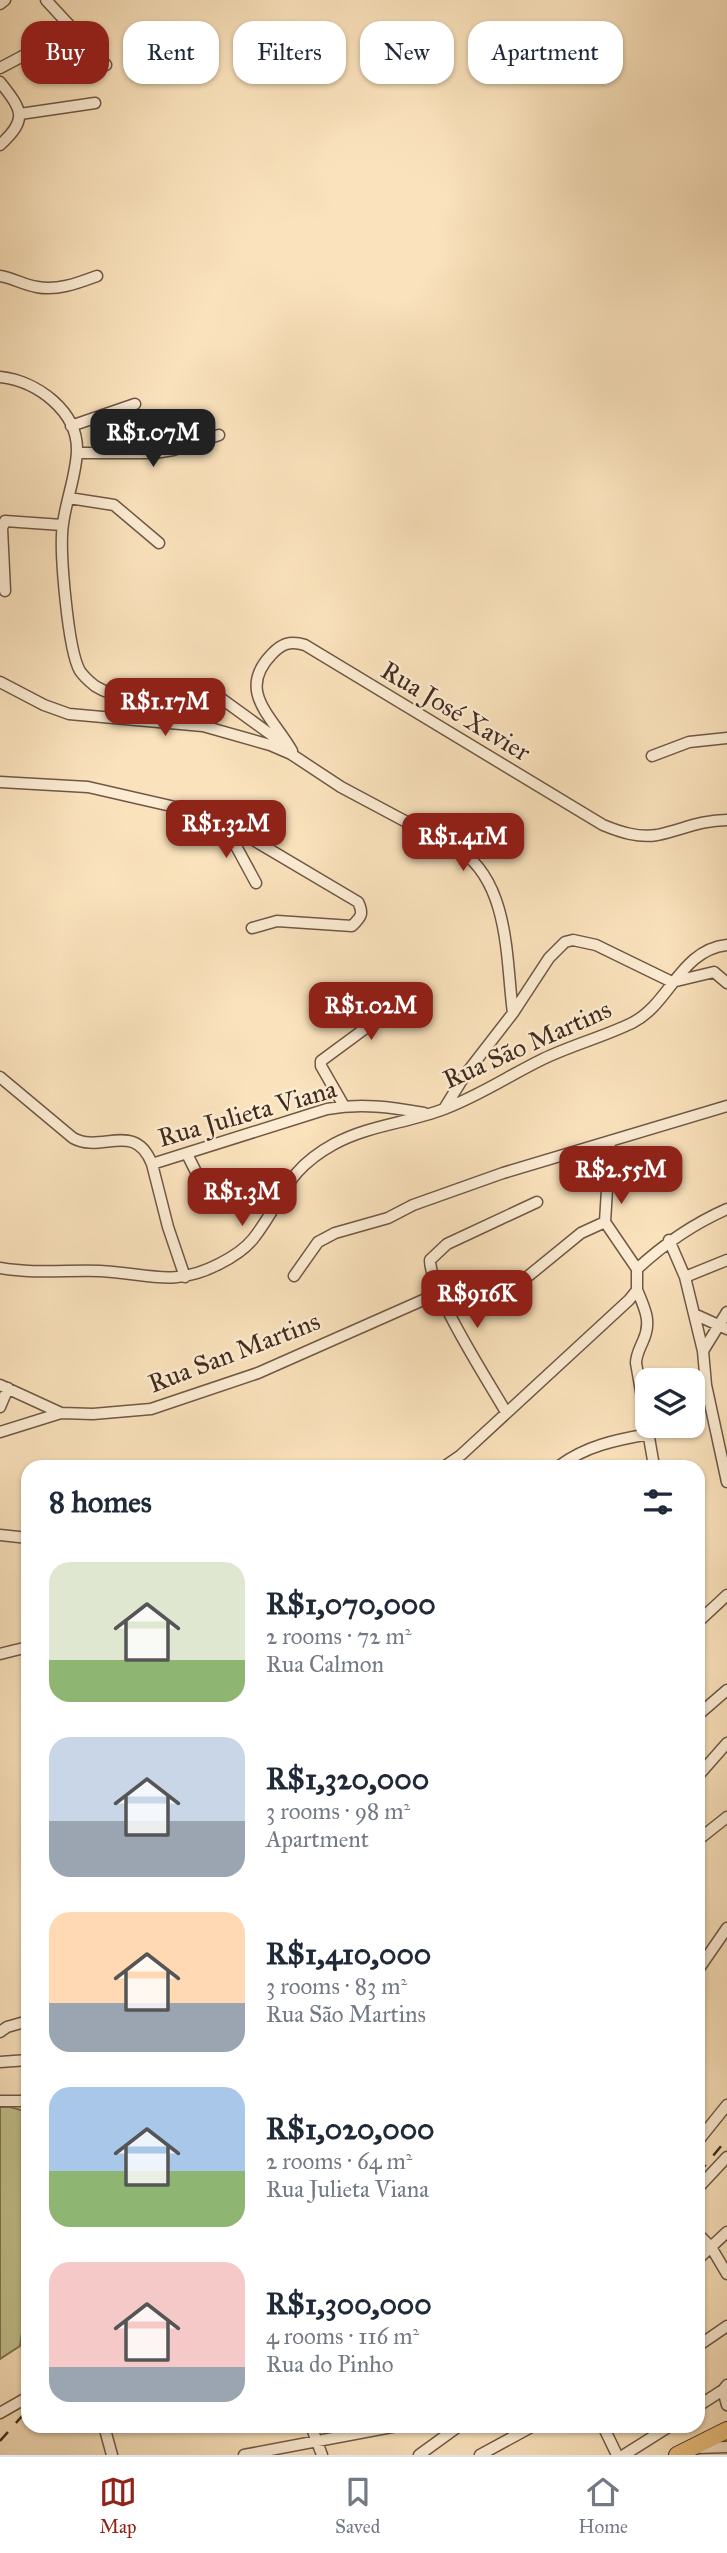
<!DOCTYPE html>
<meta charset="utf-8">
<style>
:root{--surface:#fff;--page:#f2f2f3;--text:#1f2937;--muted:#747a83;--line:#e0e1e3;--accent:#8f2418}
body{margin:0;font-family:"IM FELL Great Primer",serif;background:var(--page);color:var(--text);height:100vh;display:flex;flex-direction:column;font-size:26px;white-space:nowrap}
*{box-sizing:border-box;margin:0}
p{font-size:23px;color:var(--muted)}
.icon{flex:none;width:38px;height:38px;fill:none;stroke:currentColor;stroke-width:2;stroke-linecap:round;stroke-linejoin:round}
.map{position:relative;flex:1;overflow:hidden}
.side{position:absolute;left:21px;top:1460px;width:684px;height:973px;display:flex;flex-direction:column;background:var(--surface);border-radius:21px;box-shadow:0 2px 5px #0004}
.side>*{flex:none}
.banner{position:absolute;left:21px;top:21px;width:686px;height:63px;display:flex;gap:14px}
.controls{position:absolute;left:635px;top:1368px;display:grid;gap:14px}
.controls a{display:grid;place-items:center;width:70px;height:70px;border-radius:14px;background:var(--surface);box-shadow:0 2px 5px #0004;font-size:35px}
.price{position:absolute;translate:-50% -60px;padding:0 16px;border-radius:14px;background:var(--accent);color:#fff;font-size:23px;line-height:46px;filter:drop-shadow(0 2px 4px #0008)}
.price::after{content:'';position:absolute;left:50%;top:42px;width:21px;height:16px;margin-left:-10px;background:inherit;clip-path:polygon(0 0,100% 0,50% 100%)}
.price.active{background:#222;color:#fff}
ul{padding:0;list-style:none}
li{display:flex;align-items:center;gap:21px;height:175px;padding:0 28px}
li span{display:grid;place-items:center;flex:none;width:196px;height:140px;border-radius:21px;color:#555}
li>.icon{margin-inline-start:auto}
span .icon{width:84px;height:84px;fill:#fffc;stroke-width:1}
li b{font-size:30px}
h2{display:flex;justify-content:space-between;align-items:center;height:84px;padding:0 28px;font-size:30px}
.chip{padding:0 24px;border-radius:21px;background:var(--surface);box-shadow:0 2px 5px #0004;font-size:24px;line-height:63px}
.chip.active{background:var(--accent);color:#fff}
.menu{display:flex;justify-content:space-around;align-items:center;height:98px;border-top:2px solid var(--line);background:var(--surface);font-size:19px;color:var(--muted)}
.menu a{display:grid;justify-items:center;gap:4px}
.menu .active{color:var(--accent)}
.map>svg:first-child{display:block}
.green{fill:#c2c28d;stroke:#827656;stroke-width:2}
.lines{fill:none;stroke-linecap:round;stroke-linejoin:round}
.minor-casing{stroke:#6f5846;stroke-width:13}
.primary-casing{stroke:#412a1f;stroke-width:18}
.minor{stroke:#fcecd3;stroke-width:10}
.primary{stroke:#edc17e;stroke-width:16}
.rail{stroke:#412a1f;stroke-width:2.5;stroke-dasharray:12 12;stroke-linecap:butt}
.labels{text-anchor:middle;stroke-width:5;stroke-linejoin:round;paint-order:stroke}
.street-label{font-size:26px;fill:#412a1f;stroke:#fcecd3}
</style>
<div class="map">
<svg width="727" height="2455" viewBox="0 0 727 2455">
<rect width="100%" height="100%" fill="#fae2bc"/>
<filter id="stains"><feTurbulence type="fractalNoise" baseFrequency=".00286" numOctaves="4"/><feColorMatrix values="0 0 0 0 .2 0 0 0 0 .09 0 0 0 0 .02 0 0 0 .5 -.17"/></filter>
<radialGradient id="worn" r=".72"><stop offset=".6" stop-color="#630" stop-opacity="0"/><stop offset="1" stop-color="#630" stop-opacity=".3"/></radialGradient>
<path class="green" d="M0,2107H10L28,2112V2293L20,2346L0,2359Z"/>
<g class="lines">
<defs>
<path id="minor" d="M46,0L106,65
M0,4L5,0
M0,68L74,29
M0,82C23,111 28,119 0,145
M20,114L95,103
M0,276C13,278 24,285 37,287C58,291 78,283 97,276
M0,377C37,381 78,411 77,451C76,476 66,500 63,524C59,549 68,651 80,671C84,677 90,682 95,686C131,709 177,687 215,694L288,747
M71,426L135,404
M77,453H155L173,450L219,435
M69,498L114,505L159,543
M5,591L2,528L5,521L62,525
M0,682L44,705L69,714L203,726L270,745L291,754L341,787L461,851C510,885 506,961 513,1013
M292,751C273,717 236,692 271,655C281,644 290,640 305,645L603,825C620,832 638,838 657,835C681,830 701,820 727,820
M652,756L689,742L727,738
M0,782L88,787L197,812L223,822L358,902C364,914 361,917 352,926L277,921L252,928
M224,824L256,883
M0,1077L73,1138C101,1154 135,1120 152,1164
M344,1106L321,1066V1061L397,1005
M444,1109L465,1075L513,1013L549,958L565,942L573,940L596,945L672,982L714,972L727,983
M610,1141L605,1222L637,1269
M187,1154L208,1196
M669,1240L685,1277L703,1351L706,1385L727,1482
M0,1268C34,1274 66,1270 100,1271C147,1273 173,1288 219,1264C231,1258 244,1250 253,1239C284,1200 283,1172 334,1144C369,1125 408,1123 444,1109C479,1096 510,1075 543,1059C572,1045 603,1037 632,1023C670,1004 680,950 727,945
M294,1276L318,1242L335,1233L388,1218L413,1205L503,1173L727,1106
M185,1277L168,1227L152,1164L327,1109C361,1103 391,1107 424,1113
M685,1277L727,1260
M521,1282L581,1233L605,1222
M637,1290C645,1309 652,1322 643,1341C640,1348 636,1355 636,1363L654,1466
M694,1314L727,1329
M703,1351L727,1312
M0,1385L61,1413L93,1414L151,1409L258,1373L439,1293
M0,1407L8,1388
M506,1412C488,1381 430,1291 430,1260L447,1244L537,1202
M0,1432L61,1413
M445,1466L461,1455L629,1300L637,1290V1269C664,1244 693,1224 727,1209
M559,1466C586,1446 615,1440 649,1434
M0,1535L28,1538
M698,1622L727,1595
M0,1654L28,1647
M698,1715L727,1690
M698,1776L727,1743
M698,1840L727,1817
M698,1970L727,1928
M0,2032L7,2027L28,2021
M0,2062L28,2060
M0,2101H28
M698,2141L727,2105
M698,2188L727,2157
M698,2234L711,2247L727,2274
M698,2259L727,2232
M698,2346L727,2326
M727,2385L723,2390L727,2405
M698,2406L723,2390
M0,2413L28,2397
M104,2426L112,2455
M311,2426L322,2455
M603,2426L617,2455
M696,2448L727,2447
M244,2455L397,2426
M419,2455L459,2426
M480,2455L533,2426
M624,2455L670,2426"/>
<path id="primary" d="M677,2455L727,2430"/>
</defs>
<use href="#minor" class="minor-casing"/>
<use href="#primary" class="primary-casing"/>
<use href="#minor" class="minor"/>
<use href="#primary" class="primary"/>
<path class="rail" d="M698,2174L727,2139
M0,2441L23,2415L28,2414"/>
</g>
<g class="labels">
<g class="street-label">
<text transform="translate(456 711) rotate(31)" y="9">Rua José Xavier</text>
<text transform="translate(527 1044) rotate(-24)" y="9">Rua São Martins</text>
<text transform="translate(247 1113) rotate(-16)" y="9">Rua Julieta Viana</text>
<text transform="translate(234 1352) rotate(-21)" y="9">Rua San Martins</text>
</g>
</g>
<rect width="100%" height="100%" filter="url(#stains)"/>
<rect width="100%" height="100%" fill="url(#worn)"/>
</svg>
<div class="controls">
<a><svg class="icon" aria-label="layers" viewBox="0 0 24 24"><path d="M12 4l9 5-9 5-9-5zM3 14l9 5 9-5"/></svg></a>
</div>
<b class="price active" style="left:153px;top:469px">R$1.07M</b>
<b class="price" style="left:165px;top:738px">R$1.17M</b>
<b class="price" style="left:226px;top:860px">R$1.32M</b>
<b class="price" style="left:463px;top:873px">R$1.41M</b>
<b class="price" style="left:371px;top:1042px">R$1.02M</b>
<b class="price" style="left:621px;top:1206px">R$2.55M</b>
<b class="price" style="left:242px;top:1228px">R$1.3M</b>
<b class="price" style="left:477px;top:1330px">R$916K</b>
<div class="banner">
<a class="chip active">Buy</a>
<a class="chip">Rent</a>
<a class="chip">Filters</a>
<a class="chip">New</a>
<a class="chip">Apartment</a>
</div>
<section class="side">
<h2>8 homes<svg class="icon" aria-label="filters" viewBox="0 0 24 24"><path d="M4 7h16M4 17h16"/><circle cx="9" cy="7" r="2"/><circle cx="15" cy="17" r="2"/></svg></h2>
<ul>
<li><span style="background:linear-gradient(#dfe7d0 70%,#8fb573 0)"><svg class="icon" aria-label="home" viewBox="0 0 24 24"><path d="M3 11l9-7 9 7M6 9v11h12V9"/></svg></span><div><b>R$1,070,000</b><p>2 rooms · 72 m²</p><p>Rua Calmon</p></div></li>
<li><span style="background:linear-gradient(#c9d6e8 60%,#9aa5b1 0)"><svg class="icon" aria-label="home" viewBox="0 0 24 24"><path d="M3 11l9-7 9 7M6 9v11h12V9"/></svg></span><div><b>R$1,320,000</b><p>3 rooms · 98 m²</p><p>Apartment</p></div></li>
<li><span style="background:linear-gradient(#ffd9b3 65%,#9aa5b1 0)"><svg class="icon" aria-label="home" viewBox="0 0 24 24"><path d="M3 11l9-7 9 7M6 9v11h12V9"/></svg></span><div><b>R$1,410,000</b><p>3 rooms · 83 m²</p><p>Rua São Martins</p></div></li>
<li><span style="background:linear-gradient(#a9c7e8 60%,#8fb573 0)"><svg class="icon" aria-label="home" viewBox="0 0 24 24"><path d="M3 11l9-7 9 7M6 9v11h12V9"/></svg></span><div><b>R$1,020,000</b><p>2 rooms · 64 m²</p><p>Rua Julieta Viana</p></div></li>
<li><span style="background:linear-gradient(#f6c9c9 75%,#9aa5b1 0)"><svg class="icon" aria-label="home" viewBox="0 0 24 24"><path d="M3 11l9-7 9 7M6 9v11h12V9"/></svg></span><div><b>R$1,300,000</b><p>4 rooms · 116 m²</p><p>Rua do Pinho</p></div></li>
</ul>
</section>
</div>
<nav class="menu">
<a class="active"><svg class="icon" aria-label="map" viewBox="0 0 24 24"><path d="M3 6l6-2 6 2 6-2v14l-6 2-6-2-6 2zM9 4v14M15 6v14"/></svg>Map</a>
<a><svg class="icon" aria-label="saved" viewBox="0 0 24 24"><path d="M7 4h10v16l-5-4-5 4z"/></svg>Saved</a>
<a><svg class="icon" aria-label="home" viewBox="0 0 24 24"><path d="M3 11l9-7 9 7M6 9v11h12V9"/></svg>Home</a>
</nav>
